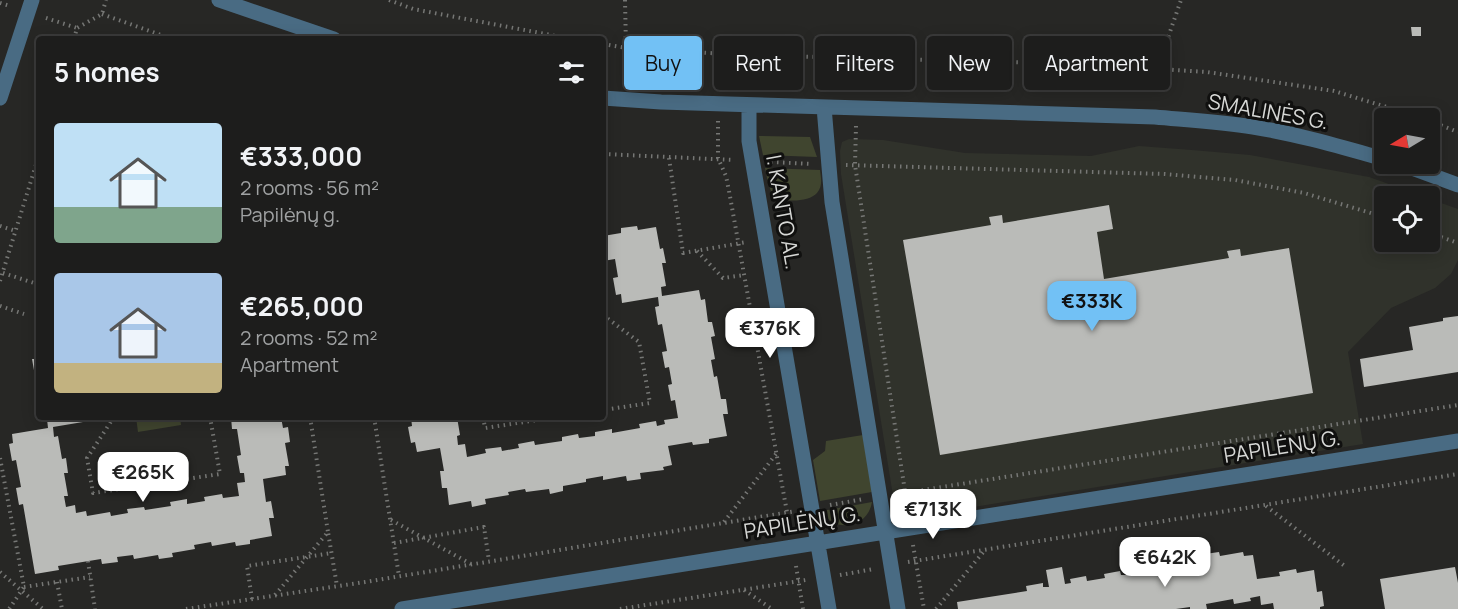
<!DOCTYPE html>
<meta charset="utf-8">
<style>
:root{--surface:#1d1d1c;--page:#252625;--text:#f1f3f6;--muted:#a0a2a3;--line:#3b3b3b;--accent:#72c1f5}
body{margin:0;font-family:Manrope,sans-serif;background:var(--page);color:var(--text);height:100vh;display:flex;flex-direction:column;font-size:22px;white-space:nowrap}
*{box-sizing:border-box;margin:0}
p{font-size:20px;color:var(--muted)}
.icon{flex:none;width:33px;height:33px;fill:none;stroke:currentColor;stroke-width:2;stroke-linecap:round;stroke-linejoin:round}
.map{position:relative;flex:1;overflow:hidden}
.drawer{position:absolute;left:36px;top:36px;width:570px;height:384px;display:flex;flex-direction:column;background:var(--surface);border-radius:6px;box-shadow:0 3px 15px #0003,0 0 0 2px var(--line)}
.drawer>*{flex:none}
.guide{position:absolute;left:624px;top:36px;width:570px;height:54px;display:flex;gap:12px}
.needle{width:39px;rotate:260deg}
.controls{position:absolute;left:1374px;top:108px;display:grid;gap:12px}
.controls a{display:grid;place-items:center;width:66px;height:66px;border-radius:6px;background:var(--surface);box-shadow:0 3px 15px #0003,0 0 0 2px var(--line);font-size:30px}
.price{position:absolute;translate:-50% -51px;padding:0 14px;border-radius:12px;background:#fff;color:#222;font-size:20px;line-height:39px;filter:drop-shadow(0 2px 3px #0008)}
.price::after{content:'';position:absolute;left:50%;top:36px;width:18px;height:14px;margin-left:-9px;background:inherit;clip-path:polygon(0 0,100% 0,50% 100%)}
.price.active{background:var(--accent);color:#111}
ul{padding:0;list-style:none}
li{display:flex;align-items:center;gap:18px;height:150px;padding:0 18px}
li span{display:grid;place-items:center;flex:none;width:168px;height:120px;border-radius:6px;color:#555}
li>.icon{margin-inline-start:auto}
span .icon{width:72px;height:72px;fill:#fffc;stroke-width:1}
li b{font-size:26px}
h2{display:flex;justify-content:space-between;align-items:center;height:72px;padding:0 18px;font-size:26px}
.tag{padding:0 21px;border-radius:6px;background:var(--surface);box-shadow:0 3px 15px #0003,0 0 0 2px var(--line);font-size:21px;line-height:54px}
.tag.active{background:var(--accent);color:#111}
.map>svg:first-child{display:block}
.built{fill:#30322b}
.green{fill:#40452f}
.building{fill:#babbb8}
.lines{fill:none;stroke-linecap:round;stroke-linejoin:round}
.path{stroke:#767775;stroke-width:4;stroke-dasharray:1.5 4.5;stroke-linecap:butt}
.minor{stroke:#496b83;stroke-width:15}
.labels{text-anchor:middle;stroke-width:6;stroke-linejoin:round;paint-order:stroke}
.street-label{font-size:21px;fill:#d7d8d6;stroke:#10100f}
</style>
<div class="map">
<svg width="1458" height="609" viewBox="0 0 1458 609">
<rect width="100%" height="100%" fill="#272725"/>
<path class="built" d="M849,139L883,140L965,153L1091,156L1139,146L1192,150L1250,155L1369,177L1423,196H1384V242H1430V199L1458,209V260L1451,274L1435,288L1391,308L1348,352L1363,444L906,518L898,516L895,508L841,174L840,151L842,142Z"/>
<path class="green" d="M759,136L810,137L817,157L763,155Z
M765,168L820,170C821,178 823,186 817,193C809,202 784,203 775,196C768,190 767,176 765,168Z
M136,417H180L181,425L138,432Z
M863,435L872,492L820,501L813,460L825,451L826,441Z
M872,502C868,528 834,534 822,511Z"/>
<path class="building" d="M1411,27H1421V36H1412Z
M1109,205L1113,229L1097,232L1104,279L1229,258L1227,251L1240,249L1241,256L1289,248L1313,393L940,455L903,240L991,225L989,217L1002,215L1003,223Z
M637,226L638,230L656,227L660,249L663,248L666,263H662L666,286L661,287L662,296L699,290L701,300L705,299L708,322H712L715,336L711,337L715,359L711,360L714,377L717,376L721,399H726L728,414H723L727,436L709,439V443L693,445L692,442L668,446L672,465L663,467L664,470L640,473L641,479L627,481L626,476L603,480V476L586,479V482L563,486V491L550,494L549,489L526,492L525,489L508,492L509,495L485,499L486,504L472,507L471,501L449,505L447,488H442L440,471H444L440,448L417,452L415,442L411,443L408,427L412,426L411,417H457L460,435L457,436L458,445L465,444L467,457L486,453L485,449L501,447L502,451L519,448L518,444L534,441L535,445L562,441V437L578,434L579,438L595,436V432L612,429V433L640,428L639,424L656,421L657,426L665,424L664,420L678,418L675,400L671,401L668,385L672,384L669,367L665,368L662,352L667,351L662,324L658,325L655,307L659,306L658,297L622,303L621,294L616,295L613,278L618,277L615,259L603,261V236L621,233V228Z
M1458,316V372L1364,387L1360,359L1413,350L1409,327L1443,321V318Z
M35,349H39V375L35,376L32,359H37Z
M41,417H88L89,421L53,427L54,437L58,436L62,459L66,458L68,473H64L68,496H64L66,507L75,505L76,513L86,511L87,516L110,512L111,516L128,513L127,509L144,507L145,510L171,506L170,502L187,499V504L205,501L204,497L222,494L223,498L239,496L237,483L245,482L244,473H240L237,456L241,455L237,429H232L231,417H281L283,428L288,427L290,442L285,443L289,466H285L286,475L263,479L266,502L271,501L274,518H269L272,536L250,540V544L236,546L235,542L212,546L211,542L194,545L195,549L172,553L173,557L159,559L158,555L134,559L133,555L117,557L118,562L102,564L101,559L58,566L59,570L35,574L23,504L19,505L16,488L21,487L16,460L12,461L9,444L13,443L12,434L48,428L47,419L42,420Z
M1219,552L1220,556L1243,552L1244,556L1253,555L1257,579L1280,576L1279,572L1296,569L1297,573L1314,570L1317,592L1322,591L1324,606L1320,607V609H1274L1273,603L1261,605L1260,596L1250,598L1251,601L1234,604L1233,599L1206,604L1207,609H1190V607L1176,609H958L957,602L1027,591L1026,586L1043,583V587H1049L1046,570L1062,567L1065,584L1071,583L1070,579L1086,576L1087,581L1105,578L1104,574L1120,571L1121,575H1127L1124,558L1140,555L1142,571H1148V567L1164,564V568L1183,565L1182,561L1206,557L1205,554Z
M1455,567L1458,583V609H1385L1380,579Z"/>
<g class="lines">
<path class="path" d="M389,0L413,9L572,39
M625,0L626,48
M0,3L10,6
M102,14L172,39
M46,18L77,28
M74,39L77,28L102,14L106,0
M603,44L626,48L743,55L1079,64L1207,72L1334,91L1423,118
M1143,68L1163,52L1181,0
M720,86L723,54
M858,89L859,57
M718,121V158L726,176L729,191L790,529
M1430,121L1458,132
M856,126L855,165L908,511
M603,154L734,160
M669,158L683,253L747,242
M771,162L812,164
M846,165L1164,174L1235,180L1304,193L1384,217
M0,226L16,231
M1430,233L1458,243
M697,251L723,278L744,275
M3,273L34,283
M0,281L39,155
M0,306L24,314
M603,315L639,342L650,403L603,410
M114,417L87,458L93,493L220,474L210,417
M310,417L328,532
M374,417L399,576
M483,417L485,428L557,417
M0,458L24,587L9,609
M898,494L1458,405
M830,505L864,499
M1266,506L1346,567
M391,520L471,564
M724,522L776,454
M394,543L484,527L489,561
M913,545L924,609
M88,561L95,609
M908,562L1458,474
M796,566L803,609
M0,572L43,609
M840,575L874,569
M57,582L62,609
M24,587L90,577
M744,590L772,609
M275,595L328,532L337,586
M252,599L247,566L332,553
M186,609L365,582L796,511
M620,609L806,580
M936,609L985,550"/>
<path class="minor" d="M219,0L334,39
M0,98L32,0
M603,98L661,102L1155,117C1188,120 1220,122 1253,127C1297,134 1341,147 1384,159
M749,105V141L829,609
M824,107L832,202L898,609
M1401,164L1458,185
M402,609L1458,441"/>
</g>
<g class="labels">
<g class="street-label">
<text transform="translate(1268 112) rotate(10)" y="7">SMALINĖS G.</text>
<text transform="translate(783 212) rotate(80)" y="7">I. KANTO AL.</text>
<text transform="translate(1282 447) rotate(-9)" y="7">PAPILĖNŲ G.</text>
<text transform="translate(802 523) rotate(-9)" y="7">PAPILĖNŲ G.</text>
</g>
</g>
</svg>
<div class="controls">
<a><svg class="needle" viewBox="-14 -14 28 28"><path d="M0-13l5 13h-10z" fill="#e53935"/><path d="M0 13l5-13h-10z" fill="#a0a2a3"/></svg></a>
<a><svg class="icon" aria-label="locate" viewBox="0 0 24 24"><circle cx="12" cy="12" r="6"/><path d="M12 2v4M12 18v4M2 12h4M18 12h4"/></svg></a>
</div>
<b class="price active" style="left:1092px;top:332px">€333K</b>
<b class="price" style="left:770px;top:359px">€376K</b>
<b class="price" style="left:143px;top:503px">€265K</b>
<b class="price" style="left:933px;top:540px">€713K</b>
<b class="price" style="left:1165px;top:588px">€642K</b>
<div class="guide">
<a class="tag active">Buy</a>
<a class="tag">Rent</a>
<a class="tag">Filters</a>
<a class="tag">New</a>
<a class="tag">Apartment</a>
</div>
<section class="drawer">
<h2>5 homes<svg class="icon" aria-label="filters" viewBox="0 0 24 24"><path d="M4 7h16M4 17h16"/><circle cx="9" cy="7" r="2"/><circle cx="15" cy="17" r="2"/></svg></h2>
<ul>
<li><span style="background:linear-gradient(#bfe0f5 70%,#7fa58c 0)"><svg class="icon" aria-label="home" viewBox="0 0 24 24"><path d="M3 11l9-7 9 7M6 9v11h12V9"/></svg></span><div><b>€333,000</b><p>2 rooms · 56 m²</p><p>Papilėnų g.</p></div></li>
<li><span style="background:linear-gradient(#a9c7e8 75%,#c2b280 0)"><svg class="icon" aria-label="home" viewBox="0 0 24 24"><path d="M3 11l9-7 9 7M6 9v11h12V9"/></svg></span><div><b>€265,000</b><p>2 rooms · 52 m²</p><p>Apartment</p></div></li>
</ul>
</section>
</div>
